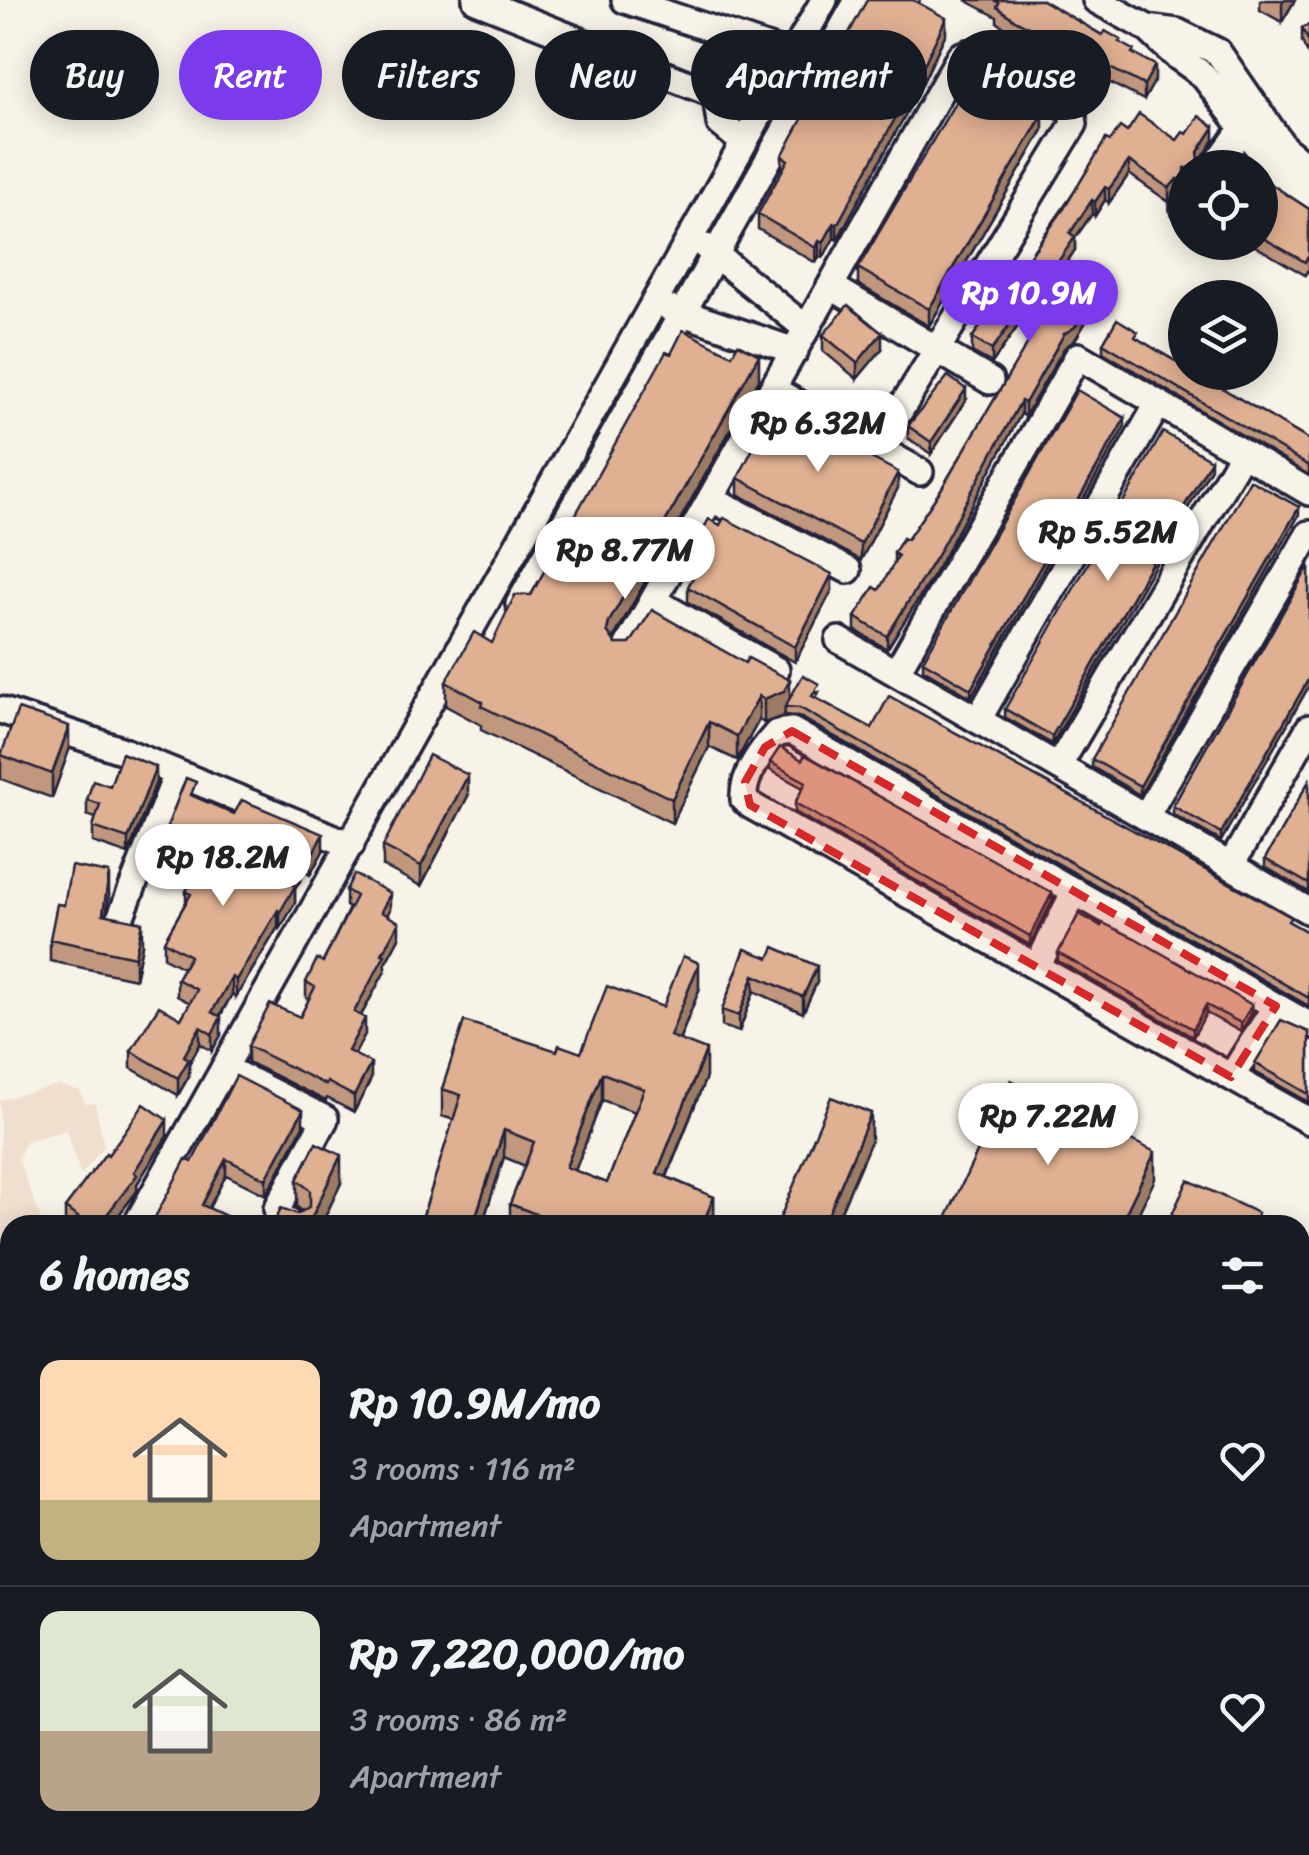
<!DOCTYPE html>
<meta charset="utf-8">
<style>
:root{--surface:#171b24;--page:#20242c;--text:#f1f3f6;--muted:#9ea1a6;--line:#363941;--accent:#7c3aed}
body{margin:0;font-family:Sriracha,sans-serif;background:var(--page);color:var(--text);height:100vh;display:flex;flex-direction:column;font-size:38px;white-space:nowrap}
*{box-sizing:border-box;margin:0}
p{font-size:32px;color:var(--muted)}
.icon{flex:none;width:55px;height:55px;fill:none;stroke:currentColor;stroke-width:2;stroke-linecap:round;stroke-linejoin:round}
.map{position:relative;flex:1;overflow:hidden}
.drawer{position:absolute;left:0px;top:1215px;width:1310px;height:640px;display:flex;flex-direction:column;background:var(--surface);border-radius:30px 30px 0 0;box-shadow:0 5px 25px #0003}
.drawer>*{flex:none}
.guide{position:absolute;left:30px;top:30px;width:1250px;height:90px;display:flex;gap:20px}
.tools{position:absolute;left:1168px;top:150px;display:grid;gap:20px}
.tools a{display:grid;place-items:center;width:110px;height:110px;border-radius:50%;background:var(--surface);box-shadow:0 5px 25px #0003;font-size:50px}
.price{position:absolute;translate:-50% -85px;padding:0 22px;border-radius:35px;background:#fff;color:#222;font-size:32px;line-height:65px;filter:drop-shadow(0 2px 5px #0008)}
.price::after{content:'';position:absolute;left:50%;top:60px;width:30px;height:22px;margin-left:-15px;background:inherit;clip-path:polygon(0 0,100% 0,50% 100%)}
.price.on{background:var(--accent);color:#fff}
ul{padding:0;list-style:none}
li{display:flex;align-items:center;gap:30px;height:250px;padding:0 40px}
li+li{border-top:2px solid var(--line)}
li span{display:grid;place-items:center;flex:none;width:280px;height:200px;border-radius:20px;color:#555}
li>.icon{margin-inline-start:auto}
span .icon{width:120px;height:120px;fill:#fffc;stroke-width:1}
li b{font-size:42px}
h2{display:flex;justify-content:space-between;align-items:center;height:120px;padding:0 40px;font-size:42px}
.tag{padding:0 35px;border-radius:45px;background:var(--surface);box-shadow:0 5px 25px #0003;font-size:35px;line-height:90px}
.tag.on{background:var(--accent);color:#fff}
.map>svg:first-child{display:block}
.built{fill:#f0dfce}
.lines{fill:none;stroke-linecap:round;stroke-linejoin:round}
.street-casing{stroke:#22223b;stroke-width:32}
.secondary-casing{stroke:#22223b;stroke-width:40}
.street{stroke:#f7f3e8;stroke-width:25}
.secondary{stroke:#f7f3e8;stroke-width:32}
.wall{fill:#c1977e;stroke:#22223b;stroke-width:2.5;fill-rule:evenodd}
.shaded-wall{fill:#9d7b66;stroke:#22223b;stroke-width:2.5}
.building{fill:#e0b092;stroke:#22223b;stroke-width:2.5;fill-rule:evenodd}
.marked{fill:#d62828;fill-opacity:0.2;stroke:#d62828;stroke-width:8;stroke-dasharray:20 12;stroke-linejoin:round}
</style>
<div class="map">
<svg width="1309" height="1855" viewBox="0 0 1309 1855">
<rect width="100%" height="100%" fill="#f7f3e8"/>
<filter id="ink" filterUnits="userSpaceOnUse"><feTurbulence type="fractalNoise" baseFrequency=".01" numOctaves="2"/><feDisplacementMap in="SourceGraphic" scale="20" xChannelSelector="R" yChannelSelector="G"/><feConvolveMatrix kernelMatrix="1 2 1 2 8 2 1 2 1" color-interpolation-filters="sRGB"/></filter>
<g filter="url(#ink)">
<path class="built" d="M58,1085L80,1091L85,1104L95,1103L104,1146L81,1175L66,1130L26,1141L18,1158L43,1225H10V1248L0,1249V1100Z"/>
<g class="lines">
<defs>
<path id="street" d="M476,0L716,95L720,123L743,142
M625,0L792,56
M1096,0L1147,28L1174,54L1203,75L1278,174L1309,196
M1147,28L1177,32L1218,52L1284,148L1309,168
M716,95L744,75L775,87
M1214,168L1244,127
M1184,208L1185,206
M706,247L807,329
M832,287L990,381
M671,309L795,351
M772,389L920,472
M712,499L848,570
M654,601L776,670
M519,604L858,0
M839,640L1309,911
M623,654L960,56L968,53L1072,111L1074,124L877,448
M897,671L1078,356L1309,492
M0,710L121,750L351,845
M979,718L1158,404
M1059,765L1242,454
M1146,816L1309,534
M1231,865L1309,728
M119,921L177,774
M1038,965L1075,891
M1309,1025L792,731L777,733C762,750 742,775 744,800L750,805L1309,1121
M224,1068L325,1119L277,1209L279,1216L296,1225
M1231,1077L1276,1006
M136,1225L824,0
M0,1766L10,1736
M1084,1845L1094,1855
M138,1855L141,1845
M308,1855L311,1845
M780,1855L784,1845"/>
<path id="secondary" d="M0,1332L10,1329
M1300,1691L1309,1695"/>
</defs>
<use href="#street" class="street-casing"/>
<use href="#secondary" class="secondary-casing"/>
<use href="#street" class="street"/>
<use href="#secondary" class="secondary"/>
</g>
<path class="wall" d="M920,0L919,3L946,33L921,86L837,240L834,238L823,258L819,256L816,263L758,229V214L782,171V156Z
M965,0H1042L1102,35L1121,43L1134,54L1155,80L1144,100L1015,35L997,22V17Z
M1260,0H1295L1282,22L1260,10Z
M1309,25V56L1302,42V28Z
M1004,90L1043,130L929,326L858,284V268Z
M1127,132L1177,140L1187,134L1214,140L1185,168V192H1177L1169,202L1129,174L1109,203L1105,200L1095,216L1092,214L1075,238V250L1060,273L1095,307L1075,340L1064,348L1025,416L1021,414L936,571L887,649L855,630V617L879,590L894,564V553L907,540L942,488L1041,322L1027,313L992,363L972,352V338L1110,141Z
M1260,177L1309,209V272L1307,271L1305,275L1248,242H1260Z
M823,335L882,349L857,379L823,351Z
M1138,339L1309,440V475L1103,352V343Z
M671,354L759,379L613,639L616,644L790,699L819,692L816,698L872,728L1291,923L1309,933V1006L800,717L785,715V712L784,716L764,723L759,720L737,760L709,747L672,823L481,730V725L446,706V682L492,643L531,595Z
M966,400L931,454L908,438V426Z
M1125,426L971,697L923,669V661Z
M1211,468L1052,744L1005,717V709Z
M738,478L898,488L861,560L738,494Z
M1299,515L1140,795L1092,767V759Z
M720,525L832,590L795,662L688,602V587L693,577L687,574V559Z
M1309,566V686L1221,841L1173,814V806Z
M69,750L52,798L1,779V755Z
M802,760L1052,901L1030,945L795,812V803L803,788L770,770V762Z
M1309,781V892L1265,867V859Z
M156,782L128,854L93,842V827L96,818L87,815V800Z
M468,796L421,886L383,866V846Z
M196,798L323,851L310,875L305,872L295,889V903L280,929L278,927L236,997L232,994L220,1017L221,1035L212,1051L200,1044L189,1064V1076L178,1095L131,1068V1051L181,1019L190,1003L177,996V979L183,968L164,958V941L186,902V891L199,869L163,855V837Z
M346,890L390,909L387,916L399,938L385,964V971L361,1016L365,1034L355,1054L371,1079L354,1112L327,1098L326,1101L248,1062V1046L300,1017L309,999L306,998V982L323,962L349,908L346,906Z
M109,895L106,914L142,945L135,979L50,961V939L64,905Z
M745,949L817,982L803,1013L754,991L739,1032L722,1026V1010Z
M1058,953L1252,1013L1241,1032L1206,1013L1193,1037L1058,961Z
M699,990L680,1039L706,1077L667,1177L714,1197V1225H510V1204L525,1166L504,1157L482,1225H420L454,1120L442,1116V1089L557,1051L581,1053L663,1007ZM602,1100L635,1112L607,1183L575,1171Z
M1309,1032V1102L1255,1072V1063Z
M303,1126L266,1195L226,1175L209,1208L226,1225H151L192,1162Z
M167,1136L137,1184V1191L111,1225H65V1208L108,1155Z
M297,1180L341,1183L321,1225H267H273L302,1211L297,1207Z
M10,1454V1509L0,1506V1463Z
M0,1526L10,1529V1636L0,1634Z
M1300,1712L1309,1716V1769L1300,1765Z
M1124,1845H1246L1263,1852L1309,1855H1130L1124,1853Z"/>
<path class="shaded-wall" d="M1284,0H1295L1282,22V4Z
M946,18V33L921,86L837,240V225Z
M1155,65V80L1144,100V85Z
M1043,114V130L929,326V309Z
M1214,127V140L1198,165V152Z
M1129,161V174L1109,203V189Z
M1177,179V192L1169,202V188Z
M1105,187V200L1095,216V202Z
M1092,200V214L1075,238V250L1053,282V269L1070,233Z
M834,223V238L823,258V243Z
M819,241V256L816,263V248Z
M1095,294V307L1075,340L1064,348L1025,416V403L1064,334Z
M1027,299V313L992,363V350Z
M882,333V349L857,379V363Z
M759,355V379L609,646L607,631L609,622Z
M966,389V400L931,454V442Z
M1021,401V414L936,571L887,649V636Z
M1125,418V426L971,697V689Z
M1211,460V468L1052,744V736Z
M898,472V488L861,560V544Z
M1299,507V515L1140,795V786Z
M832,574V590L795,662V647Z
M1309,678V686L1221,841V833Z
M790,680V705L785,707L784,716L764,723V699Z
M759,696V720L737,760V736Z
M709,722V747L672,823V799Z
M69,726V750L52,798V774Z
M156,767V782L128,854V839Z
M468,775V796L421,886V866Z
M323,834V851L310,875V858Z
M305,855V872L295,889V903L280,929V912L289,883Z
M109,873V895L103,936V914Z
M390,893V909L381,928V912Z
M1052,893V901L1030,945V936Z
M278,910V927L236,997V980Z
M142,922V945L135,979V957Z
M399,922V938L385,964V971L354,1028V1012Z
M699,963V990L670,1063V1036Z
M817,966V982L803,1013V997Z
M754,975V991L739,1032V1016Z
M232,977V994L212,1029V1012Z
M1206,1005V1013L1193,1037V1029Z
M1252,1005V1013L1241,1032V1023Z
M221,1017V1035L212,1051V1034Z
M365,1018V1034L348,1067V1051Z
M200,1027V1044L189,1064V1076L178,1095V1078L184,1056Z
M706,1050V1077L657,1200V1173Z
M371,1063V1079L354,1112V1096Z
M602,1073V1100L566,1194V1167Z
M303,1110V1126L266,1195V1179Z
M871,1113V1141L835,1225L826,1220Z
M167,1120V1136L137,1184V1191L111,1225H99Z
M504,1130V1157L482,1225H473Z
M1155,1152V1179L1133,1225H1120Z
M341,1155V1183L321,1225H311V1219Z
M226,1159V1175L202,1221V1205Z
M714,1197V1225H702Z
M10,1360V1376L0,1400V1384Z
M10,1666V1683L0,1718V1702Z
M61,1845H65L62,1855H58Z
M401,1845H404V1855H398Z"/>
<path class="building" d="M867,0H913L946,18L921,71L837,225L834,223L823,243L819,241L816,248L758,214L788,160L782,156Z
M994,0H1042L1102,35L1105,31L1121,40L1119,42L1134,50L1132,53L1155,65L1144,85L1015,20L997,7L999,3Z
M1309,25V42L1302,28Z
M976,67L1004,83L1001,88L1043,114L929,309L858,268Z
M1139,114L1177,140L1183,132L1187,134L1199,116L1214,127L1198,152L1199,160L1205,168H1185V179H1177L1169,188L1129,161L1109,189L1105,187L1095,202L1092,200L1070,233L1075,237L1053,269L1095,294L1075,327L1064,334L1025,403L1021,401L936,557L887,636L855,617L874,587L879,590L898,556L894,553L903,538L907,540L942,488L1046,312L1027,299L992,350L972,338L1065,207L1106,139L1110,141L1120,127L1127,132Z
M1260,177L1309,209V259L1307,258L1305,262L1260,236Z
M848,305L882,333L857,363L823,335Z
M1117,319L1138,332L1135,337L1185,367V372H1195L1309,440V466L1103,343Z
M683,330L732,355L738,344L759,355L609,622L607,631L616,644H630L652,610L745,663L748,658L790,680L784,691L764,699L759,696L737,736L709,722L672,799L481,706L483,702L446,682L474,632L492,643L515,595H531L666,352L671,354Z
M948,376L966,389L931,442L908,426Z
M1077,390L1125,418L971,689L923,661Z
M774,407L898,472L861,544L738,478Z
M1163,432L1211,460L1052,736L1005,709Z
M1250,480L1299,507L1140,786L1092,759Z
M724,518L832,574L795,647L688,587L699,565L687,559L709,519L720,525Z
M1309,566V678L1221,833L1173,806Z
M803,675L819,684L812,696L872,728L889,696L1291,917L1288,921L1309,933V998L800,708L785,707Z
M18,709L69,726L52,774L1,755Z
M780,747L802,760L805,755L1052,893L1030,936L795,803L806,782L770,762Z
M122,753L156,767L128,839L93,827L100,804L87,800L93,780L110,786Z
M429,755L468,775L421,866L383,846Z
M186,778L196,782L191,795L234,814L242,800L323,834L310,858L305,855L289,883L295,886L280,912L278,910L236,980L232,977L212,1012L221,1017L212,1034L200,1027L184,1056L189,1059L178,1078L131,1051L159,1006L181,1019L197,990L177,979L190,956L164,941L191,894L186,891L207,855L163,837Z
M1309,781V884L1265,859Z
M71,866L109,873L103,914L142,922L135,957L50,939L57,904L64,905Z
M354,874L390,893L381,912L399,922L382,954L385,955L354,1012L365,1018L348,1051L371,1063L354,1096L327,1082L326,1085L248,1046L270,1004L300,1017L315,987L306,982L317,959L323,962L356,896L346,890Z
M1079,914L1101,926L1103,923L1135,938L1252,1005L1241,1023L1206,1005L1193,1029L1058,953Z
M774,947L817,966L803,997L754,975L739,1016L722,1010L745,949L769,958Z
M683,956L699,963L670,1036L706,1050L657,1173L714,1197L702,1225H564L510,1204L534,1142L504,1130L473,1225H420L461,1095L442,1089L464,1021L557,1051L559,1045L581,1053L607,986L663,1007ZM602,1073L644,1089L607,1183L566,1167Z
M1281,1020L1309,1032V1094L1255,1063Z
M236,1076L303,1110L266,1179L226,1159L202,1205L226,1216L221,1225H205L190,1218L186,1225H151L186,1159L192,1162Z
M1011,1080L1155,1152L1120,1225H943Z
M831,1097L871,1113L826,1220L838,1225H777Z
M144,1104L167,1120L134,1172L137,1175L99,1225H89L65,1208L106,1153L108,1155Z
M316,1143L341,1155L311,1219L320,1223L319,1225H267L268,1223L273,1225L281,1208L298,1214L310,1206V1190L297,1180Z
M1188,1180L1258,1213L1253,1225H1167Z
M10,1339V1360L0,1384V1342Z
M3,1452L10,1454V1492L0,1490V1463Z
M0,1526L10,1529V1619L0,1617Z
M0,1647L10,1650V1666L0,1702Z
M1300,1712L1309,1716V1753L1300,1750Z
M1300,1784L1309,1788V1855H1166L1143,1845H1246L1263,1852L1266,1845H1300Z
M10,1815V1845H61L58,1855H0V1846Z
M152,1845H273L271,1851L276,1852V1855L142,1854Z
M337,1845H401L398,1855H334Z
M662,1845H674L704,1855H659Z
M712,1845L742,1855H709Z
M795,1845H1060L1079,1851L1077,1855H1034L1030,1853V1855H790Z"/>
</g>
<path class="marked" d="M792,731L1276,1006L1231,1077L750,805L745,782L765,747Z"/>
</svg>
<div class="tools">
<a><svg class="icon" aria-label="locate" viewBox="0 0 24 24"><circle cx="12" cy="12" r="6"/><path d="M12 2v4M12 18v4M2 12h4M18 12h4"/></svg></a>
<a><svg class="icon" aria-label="layers" viewBox="0 0 24 24"><path d="M12 4l9 5-9 5-9-5zM3 14l9 5 9-5"/></svg></a>
</div>
<b class="price on" style="left:1029px;top:345px">Rp 10.9M</b>
<b class="price" style="left:818px;top:475px">Rp 6.32M</b>
<b class="price" style="left:1108px;top:584px">Rp 5.52M</b>
<b class="price" style="left:625px;top:602px">Rp 8.77M</b>
<b class="price" style="left:223px;top:909px">Rp 18.2M</b>
<b class="price" style="left:1048px;top:1168px">Rp 7.22M</b>
<div class="guide">
<a class="tag">Buy</a>
<a class="tag on">Rent</a>
<a class="tag">Filters</a>
<a class="tag">New</a>
<a class="tag">Apartment</a>
<a class="tag">House</a>
</div>
<section class="drawer">
<h2>6 homes<svg class="icon" aria-label="filters" viewBox="0 0 24 24"><path d="M4 7h16M4 17h16"/><circle cx="9" cy="7" r="2"/><circle cx="15" cy="17" r="2"/></svg></h2>
<ul>
<li><span style="background:linear-gradient(#ffd9b3 70%,#c2b280 0)"><svg class="icon" aria-label="home" viewBox="0 0 24 24"><path d="M3 11l9-7 9 7M6 9v11h12V9"/></svg></span><div><b>Rp 10.9M/mo</b><p>3 rooms · 116 m²</p><p>Apartment</p></div><svg class="icon" aria-label="heart" viewBox="0 0 24 24"><path d="M12 20l-8-8c-3-5 5-10 8-4 3-6 11-1 8 4z"/></svg></li>
<li><span style="background:linear-gradient(#dfe7d0 60%,#b9a48a 0)"><svg class="icon" aria-label="home" viewBox="0 0 24 24"><path d="M3 11l9-7 9 7M6 9v11h12V9"/></svg></span><div><b>Rp 7,220,000/mo</b><p>3 rooms · 86 m²</p><p>Apartment</p></div><svg class="icon" aria-label="heart" viewBox="0 0 24 24"><path d="M12 20l-8-8c-3-5 5-10 8-4 3-6 11-1 8 4z"/></svg></li>
</ul>
</section>
</div>
